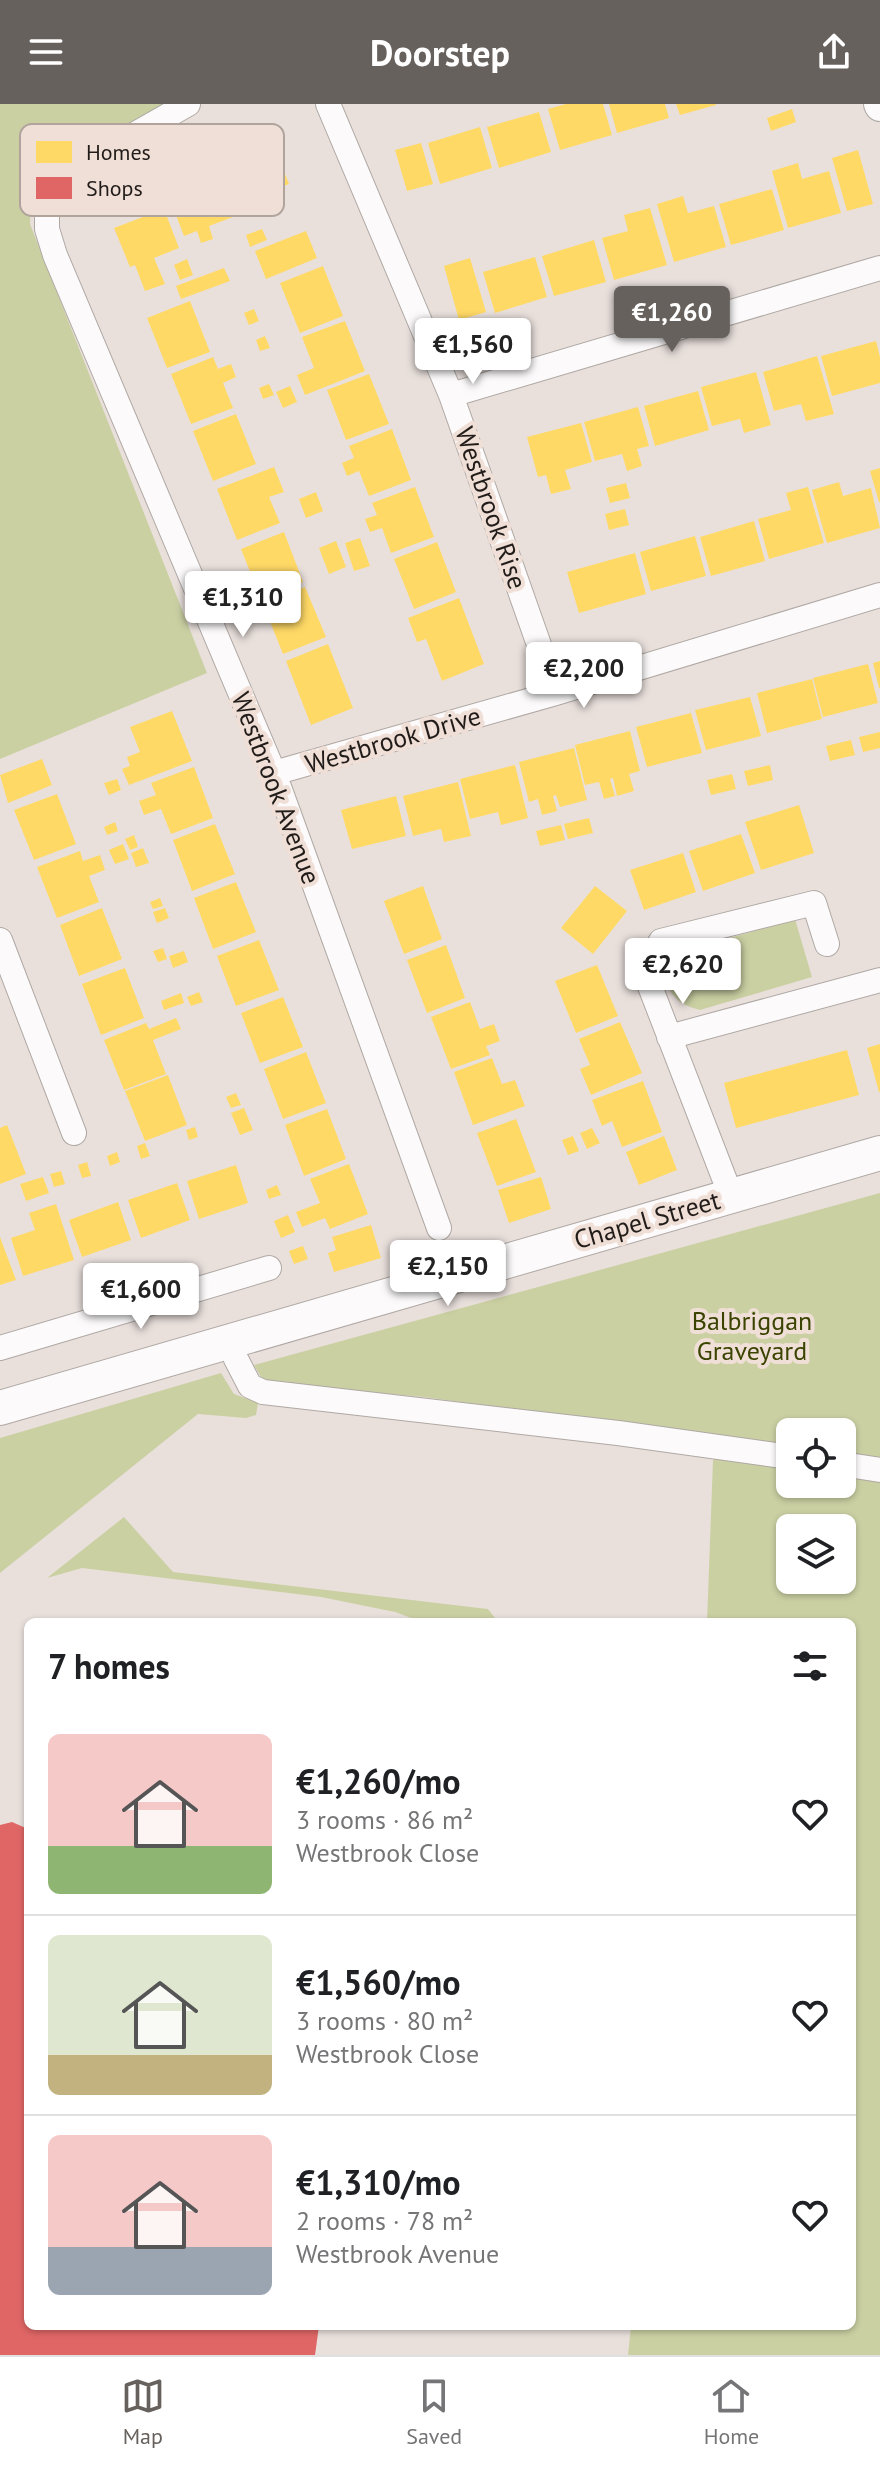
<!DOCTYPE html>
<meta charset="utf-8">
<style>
:root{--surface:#fff;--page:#f6f6f6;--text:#202124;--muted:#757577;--line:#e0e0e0;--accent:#67615d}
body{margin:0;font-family:"PT Sans",sans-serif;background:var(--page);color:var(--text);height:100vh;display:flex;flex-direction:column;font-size:30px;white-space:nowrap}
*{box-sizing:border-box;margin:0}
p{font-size:26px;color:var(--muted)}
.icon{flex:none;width:44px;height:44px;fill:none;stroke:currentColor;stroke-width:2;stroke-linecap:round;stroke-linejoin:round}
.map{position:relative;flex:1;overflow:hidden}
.side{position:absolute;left:24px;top:1514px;width:832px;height:712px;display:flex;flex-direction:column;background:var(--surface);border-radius:12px;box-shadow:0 2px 6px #0004}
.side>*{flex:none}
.buttons{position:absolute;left:776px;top:1314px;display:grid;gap:16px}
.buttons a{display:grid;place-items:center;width:80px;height:80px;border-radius:12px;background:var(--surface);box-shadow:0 2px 6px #0004;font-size:40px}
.price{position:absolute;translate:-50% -68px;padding:0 18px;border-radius:8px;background:#fff;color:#222;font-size:26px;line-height:52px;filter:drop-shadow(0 2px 4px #0008)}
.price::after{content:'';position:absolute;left:50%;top:48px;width:24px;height:18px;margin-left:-12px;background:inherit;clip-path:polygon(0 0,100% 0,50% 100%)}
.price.selected{background:var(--accent);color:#fff}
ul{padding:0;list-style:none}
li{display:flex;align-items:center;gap:24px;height:200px;padding:0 24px}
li+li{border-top:2px solid var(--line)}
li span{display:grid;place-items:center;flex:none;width:224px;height:160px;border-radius:12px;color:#555}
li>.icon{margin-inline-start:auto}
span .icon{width:96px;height:96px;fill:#fffc;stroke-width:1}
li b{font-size:34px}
h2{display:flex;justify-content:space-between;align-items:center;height:96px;padding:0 24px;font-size:34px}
header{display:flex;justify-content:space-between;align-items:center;height:104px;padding:0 24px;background:var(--accent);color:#fff;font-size:36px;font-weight:800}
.menu{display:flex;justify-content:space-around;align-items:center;height:112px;border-top:2px solid var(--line);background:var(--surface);font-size:22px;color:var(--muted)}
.menu a{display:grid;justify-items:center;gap:4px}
.menu .selected{color:var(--accent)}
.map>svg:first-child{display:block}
.green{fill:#cbd0a3;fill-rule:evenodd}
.homes{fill:#ffd966}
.shops{fill:#e06666}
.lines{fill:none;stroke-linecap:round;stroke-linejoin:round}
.minor-casing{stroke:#afa8a4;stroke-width:26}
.tertiary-casing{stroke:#afa8a4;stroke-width:32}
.secondary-casing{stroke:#afa8a4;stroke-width:36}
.minor{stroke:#fcfafa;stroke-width:24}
.tertiary{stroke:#fcfafa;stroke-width:30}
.secondary{stroke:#fcfafa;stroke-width:34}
.labels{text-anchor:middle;stroke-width:8;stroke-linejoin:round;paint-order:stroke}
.street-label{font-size:26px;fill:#211c19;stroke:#efdfd6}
.park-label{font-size:26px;fill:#3a4300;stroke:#efdfd6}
.key{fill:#efdfd6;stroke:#b1a49d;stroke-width:2}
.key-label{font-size:22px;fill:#211c19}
</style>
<header><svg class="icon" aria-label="menu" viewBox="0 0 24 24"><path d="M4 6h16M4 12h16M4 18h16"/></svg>Doorstep<svg class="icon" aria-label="share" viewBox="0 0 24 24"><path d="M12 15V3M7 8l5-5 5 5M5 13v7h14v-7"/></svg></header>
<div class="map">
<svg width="880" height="2251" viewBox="0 0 880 2251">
<rect width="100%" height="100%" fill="#e9e0dc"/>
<path class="green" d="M0,0H171L55,58L36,82L31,97L30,120L207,569L0,655Z
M795,815L812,873L700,906C675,901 663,884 664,859L672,851Z
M880,1089V1357L842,1351V1328H790V1343L424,1293L272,1279L261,1273L254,1261Z
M221,1269L234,1290L258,1299L256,1311L246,1314L198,1310L0,1469V1334Z
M719,1354L790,1364V1380H842V1372L880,1378V2251H628L631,2222H852V1518H707L713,1356ZM790,1424H842V1476H790Z
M124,1413L173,1468L488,1505L498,1518H422L395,1508L321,1493L82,1464L47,1474Z"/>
<path class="homes" d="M566,0H603L612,31L560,46L548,5Z
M609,0H665L669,14L617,29Z
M676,0H716V1L680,11Z
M792,5L796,18L771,27L767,14Z
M539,8L551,48L499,64L487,23Z
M480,23L492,64L440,80L428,39Z
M421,39L433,80L407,87L395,46Z
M274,42L289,80L240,100L225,61Z
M858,46L873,100L847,107L832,54Z
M798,59L802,75L829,67L841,109L788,124L772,67Z
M218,74L233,113L209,122L213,135L201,139L197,127L184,132L169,93Z
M772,85L784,126L731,141L719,100Z
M683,92L688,109L714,102L726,143L674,158L657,100Z
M650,104L667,161L614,176L602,134L628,127L624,111Z
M164,105L179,144L154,154L165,180L145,187L135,161L130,163L114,124Z
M262,125L267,136L250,143L246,131Z
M306,127L317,154L266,175L255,147Z
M594,136L606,178L554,192L542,152Z
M535,153L547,193L495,209L483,168Z
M470,154L486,208L459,216L444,162Z
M187,155L193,171L180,176L174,161Z
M323,162L343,212L300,229L280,179Z
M224,164L230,177L181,195L176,182Z
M190,197L210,248L167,264L147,214Z
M254,205L259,217L249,221L244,209Z
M345,217L365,267L305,291L297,271L314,264L302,233Z
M265,232L270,244L260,247L256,236Z
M876,237L880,253V279L832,292L821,252Z
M817,252L834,310L806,317L801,300L774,307L763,268Z
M213,253L218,265L231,260L236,273L223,279L233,304L191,320L171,270Z
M756,268L771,321L744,329L740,315L712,322L701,283Z
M369,270L389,320L346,336L327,286Z
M269,280L274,291L263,295L259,284Z
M290,282L297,298L283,304L276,288Z
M698,287L709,326L655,342L644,302Z
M638,303L649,342L637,345L642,362L627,367L622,350L595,357L584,318Z
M236,310L256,360L213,377L193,327Z
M581,319L592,358L565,366L571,385L551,390L546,371L538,373L527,333Z
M392,325L411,376L369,392L359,367L347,372L342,359L354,354L349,342Z
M274,363L284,388L269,393L280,419L237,436L217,385Z
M880,364V398H879L870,367Z
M839,378L843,392L871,384L880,424L827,439L812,386Z
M626,379L630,394L610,399L606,384Z
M415,383L434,433L391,449L382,424L370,428L365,415L377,411L372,399Z
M808,383L824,439L769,455L758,415L791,406L786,389Z
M316,388L323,407L306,414L299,395Z
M625,405L629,421L609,426L605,410Z
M754,417L765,457L711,472L700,433Z
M284,428L303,478L261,495L241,445Z
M695,432L706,472L651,487L640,448Z
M360,434L370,462L354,467L345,439Z
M336,437L346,463L329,470L319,444Z
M437,438L456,488L414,505L394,455Z
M635,449L646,490L579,509L567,468Z
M305,483L326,533L283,550L263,500Z
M459,494L484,560L442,577L426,535L417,538L408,514Z
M328,540L353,604L311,621L286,557Z
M880,557V584H879L873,559Z
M868,560L878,599L823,613L813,574Z
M812,575L822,615L767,629L757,589Z
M750,593L761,632L706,646L695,606Z
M172,607L192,657L129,681L122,665L130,662L127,653L140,648L130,623Z
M691,609L702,649L647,663L636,623Z
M630,627L640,667L629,670L634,687L617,692L613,674L610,675L615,692L604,695L599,678L585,681L575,641Z
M880,628V644L863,648L859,633Z
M851,636L855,651L830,657L826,642Z
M574,644L587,696L560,703L556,691L553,692L557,707L542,711L538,695L529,698L519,658Z
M42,655L52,681L8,699L0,671Z
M515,661L528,714L501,721L498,708L470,715L460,675Z
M770,661L773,676L748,682L744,667Z
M194,663L213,714L171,730L161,705L144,711L139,697L156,691L151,679Z
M732,670L736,685L711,691L707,676Z
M117,675L121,686L109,691L104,679Z
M458,678L471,732L444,738L441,725L413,732L403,692Z
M57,690L76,740L34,756L14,706Z
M396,692L406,732L352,745L341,706Z
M799,701L814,749L761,766L745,718Z
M589,714L593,729L568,735L564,720Z
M115,718L118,727L107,731L104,723Z
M215,720L235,770L192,787L173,736Z
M561,721L565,736L540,742L536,727Z
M741,730L755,769L703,787L689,747Z
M134,731L138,743L130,746L125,735Z
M123,740L129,755L115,760L109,746Z
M143,744L149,759L136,763L131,749Z
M80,747L83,757L100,751L105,766L89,772L99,798L57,814L37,763Z
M683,749L696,788L644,806L630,766Z
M236,778L256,828L213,845L194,794Z
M423,782L442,835L404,850L384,797Z
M595,782L627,807L593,850L561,824Z
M160,794L163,802L153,805L150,798Z
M102,804L122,855L79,872L60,821Z
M165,804L169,814L157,819L153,808Z
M259,836L279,886L236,902L217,852Z
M446,841L465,894L427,909L407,856Z
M163,844L167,855L158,858L153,847Z
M184,847L188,858L173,864L169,852Z
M597,861L618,912L576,929L555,877Z
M125,864L144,914L101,931L82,880Z
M199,888L203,898L191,902L187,893Z
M181,889L184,899L164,906L161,897Z
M283,893L303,943L260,959L241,909Z
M470,898L480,925L494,920L500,937L486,942L490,951L451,965L431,913Z
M176,914L181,925L153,936L166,970L124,986L104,936L146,919L149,925Z
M620,918L642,969L591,991L580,965L590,961L579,935Z
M880,940V988H879L867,944Z
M847,946L859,991L736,1024L724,979Z
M306,948L326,999L283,1015L264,965Z
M492,954L502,980L515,976L525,1002L473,1021L454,968Z
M168,971L187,1021L145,1037L125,987Z
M643,977L662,1028L622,1043L612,1017L602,1022L592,996Z
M236,989L241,1001L231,1004L226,993Z
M244,1004L253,1026L240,1031L231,1009Z
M327,1005L346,1055L304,1072L285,1021Z
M516,1015L536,1068L497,1082L477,1029Z
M7,1021L26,1070L0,1080V1024Z
M195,1023L198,1033L189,1036L186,1026Z
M592,1024L600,1039L587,1045L580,1029Z
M573,1032L579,1047L568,1051L562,1036Z
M664,1032L677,1066L639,1081L626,1048Z
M145,1039L150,1052L141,1055L137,1042Z
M117,1048L120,1058L110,1062L107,1052Z
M87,1058L91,1072L82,1074L78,1061Z
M349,1060L368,1110L330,1125L325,1114L302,1123L296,1108L320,1099L310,1075Z
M236,1061L248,1099L199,1115L187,1077Z
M61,1067L65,1080L54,1083L50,1070Z
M43,1073L49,1089L26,1097L20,1080Z
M541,1073L551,1105L509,1119L498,1086Z
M177,1079L190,1116L141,1134L128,1096Z
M277,1081L281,1091L269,1095L266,1086Z
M118,1098L131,1136L82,1153L69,1116Z
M56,1100L74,1156L23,1172L11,1134L35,1126L29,1109Z
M288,1111L295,1128L281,1134L274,1117Z
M371,1121L381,1154L334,1168L328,1149L336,1146L332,1133Z
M0,1133L16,1176L0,1181Z
M303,1142L308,1155L294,1160L289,1147Z"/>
<path class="shops" d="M12,1718L28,1725V2222H319L315,2251H0V1721Z"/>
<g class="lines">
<defs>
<path id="minor" d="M188,0L67,69L47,97V125L55,151L274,669L439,1124
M328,0L451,291L556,589
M451,291L880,164
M274,669L556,589L880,491
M0,836L74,1029
M669,933L880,876
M731,1092L646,872L645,864L661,837L814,799L827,840
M229,1236L236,1255L250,1282L263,1288L618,1329L790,1353
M0,1244L269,1164
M842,1360L880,1366"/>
<path id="tertiary" d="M879,0L880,2"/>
<path id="secondary" d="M0,1304L880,1049"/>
</defs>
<use href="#minor" class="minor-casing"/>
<use href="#tertiary" class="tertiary-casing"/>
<use href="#secondary" class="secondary-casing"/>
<use href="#minor" class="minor"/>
<use href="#tertiary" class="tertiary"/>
<use href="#secondary" class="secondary"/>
</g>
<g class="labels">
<g class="street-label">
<text transform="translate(491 404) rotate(71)" y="9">Westbrook Rise</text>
<text transform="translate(393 636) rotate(-16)" y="9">Westbrook Drive</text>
<text transform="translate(276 684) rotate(69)" y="9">Westbrook Avenue</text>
<text transform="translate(647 1116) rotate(-16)" y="9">Chapel Street</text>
</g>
<g class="park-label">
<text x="752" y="1226">Balbriggan<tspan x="752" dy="30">Graveyard</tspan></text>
</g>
</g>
<rect x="20" y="20" width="264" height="92" rx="12" class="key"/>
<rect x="36" y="37" width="36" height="22" fill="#ffd966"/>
<rect x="36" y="73" width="36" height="22" fill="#e06666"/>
<g class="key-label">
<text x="86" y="56">Homes</text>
<text x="86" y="92">Shops</text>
</g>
</svg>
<div class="buttons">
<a><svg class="icon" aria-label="locate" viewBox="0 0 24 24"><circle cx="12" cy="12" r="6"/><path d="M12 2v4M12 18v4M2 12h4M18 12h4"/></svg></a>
<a><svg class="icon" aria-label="layers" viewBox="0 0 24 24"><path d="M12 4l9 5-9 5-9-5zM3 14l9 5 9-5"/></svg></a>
</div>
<b class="price selected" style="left:672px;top:250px">€1,260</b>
<b class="price" style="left:473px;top:282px">€1,560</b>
<b class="price" style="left:243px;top:535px">€1,310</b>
<b class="price" style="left:584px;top:606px">€2,200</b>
<b class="price" style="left:683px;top:902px">€2,620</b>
<b class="price" style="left:448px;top:1204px">€2,150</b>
<b class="price" style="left:141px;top:1227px">€1,600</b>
<section class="side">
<h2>7 homes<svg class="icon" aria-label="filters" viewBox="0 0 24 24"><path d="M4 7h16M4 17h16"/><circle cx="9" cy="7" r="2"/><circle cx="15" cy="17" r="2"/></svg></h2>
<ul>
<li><span style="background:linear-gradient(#f6c9c9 70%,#8fb573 0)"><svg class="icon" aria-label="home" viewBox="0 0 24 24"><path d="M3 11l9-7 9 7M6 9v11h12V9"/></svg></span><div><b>€1,260/mo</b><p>3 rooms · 86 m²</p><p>Westbrook Close</p></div><svg class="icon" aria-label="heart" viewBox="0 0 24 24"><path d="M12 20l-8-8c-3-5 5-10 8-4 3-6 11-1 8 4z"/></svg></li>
<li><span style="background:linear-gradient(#dfe7d0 75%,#c2b280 0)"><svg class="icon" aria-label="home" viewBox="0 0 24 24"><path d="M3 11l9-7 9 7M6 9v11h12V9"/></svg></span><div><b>€1,560/mo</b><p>3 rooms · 80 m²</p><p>Westbrook Close</p></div><svg class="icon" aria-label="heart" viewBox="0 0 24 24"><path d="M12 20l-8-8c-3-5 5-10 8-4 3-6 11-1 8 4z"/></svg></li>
<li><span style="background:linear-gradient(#f6c9c9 70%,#9aa5b1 0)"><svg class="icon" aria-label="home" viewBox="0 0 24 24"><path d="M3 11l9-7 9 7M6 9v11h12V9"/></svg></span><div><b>€1,310/mo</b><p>2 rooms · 78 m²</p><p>Westbrook Avenue</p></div><svg class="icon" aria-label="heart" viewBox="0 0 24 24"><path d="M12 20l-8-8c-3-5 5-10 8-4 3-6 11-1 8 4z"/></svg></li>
</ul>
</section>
</div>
<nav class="menu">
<a class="selected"><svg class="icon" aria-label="map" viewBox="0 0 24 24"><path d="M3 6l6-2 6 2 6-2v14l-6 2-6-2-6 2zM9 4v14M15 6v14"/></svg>Map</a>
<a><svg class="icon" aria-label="saved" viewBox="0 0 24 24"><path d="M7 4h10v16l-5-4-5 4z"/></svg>Saved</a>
<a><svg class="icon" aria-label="home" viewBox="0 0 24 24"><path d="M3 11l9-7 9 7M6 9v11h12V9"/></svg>Home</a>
</nav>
